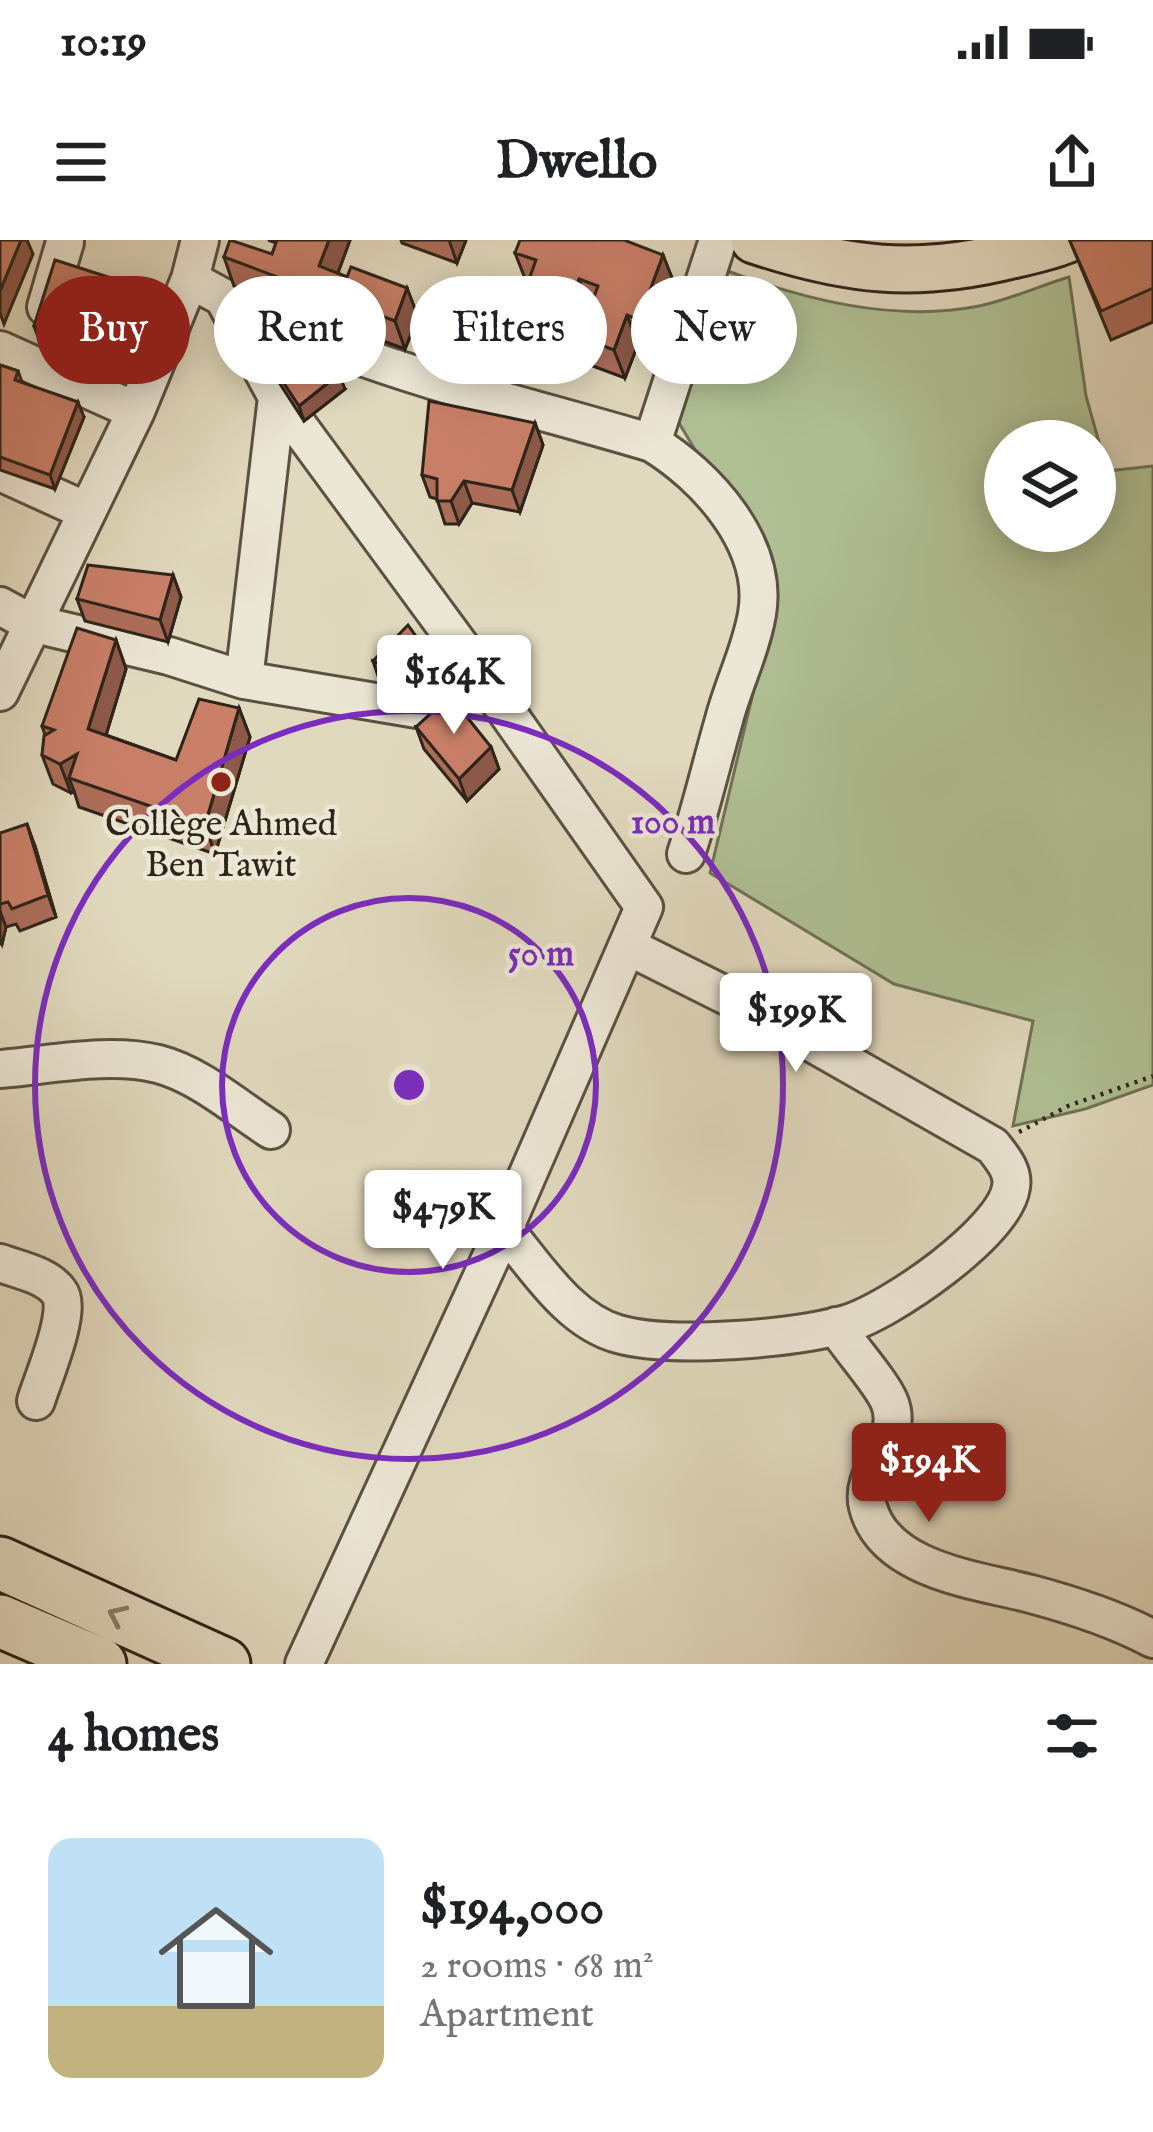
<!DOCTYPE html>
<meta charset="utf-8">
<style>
:root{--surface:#fff;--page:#f2f2f2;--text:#202124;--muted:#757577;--line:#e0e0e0;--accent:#8f2418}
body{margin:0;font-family:"IM FELL English",serif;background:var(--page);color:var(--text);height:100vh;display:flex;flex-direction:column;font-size:45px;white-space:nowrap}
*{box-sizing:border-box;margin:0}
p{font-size:39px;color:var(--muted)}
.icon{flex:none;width:66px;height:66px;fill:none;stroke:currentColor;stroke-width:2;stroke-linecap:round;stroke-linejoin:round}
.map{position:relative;height:1424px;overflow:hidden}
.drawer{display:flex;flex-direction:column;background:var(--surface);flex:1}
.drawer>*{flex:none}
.guide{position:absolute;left:36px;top:36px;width:1083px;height:108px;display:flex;gap:24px}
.controls{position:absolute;left:984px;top:180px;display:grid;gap:24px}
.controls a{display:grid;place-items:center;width:132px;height:132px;border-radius:50%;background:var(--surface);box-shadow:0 6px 30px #0003;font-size:60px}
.price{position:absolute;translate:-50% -102px;padding:0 27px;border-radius:12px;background:#fff;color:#222;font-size:39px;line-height:78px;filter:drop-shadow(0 3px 6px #0008)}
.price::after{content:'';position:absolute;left:50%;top:72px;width:36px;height:27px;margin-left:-18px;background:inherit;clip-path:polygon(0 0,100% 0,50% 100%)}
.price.active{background:var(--accent);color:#fff}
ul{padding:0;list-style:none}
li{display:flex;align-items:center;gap:36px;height:300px;padding:0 48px}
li+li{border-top:3px solid var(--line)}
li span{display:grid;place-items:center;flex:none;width:336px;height:240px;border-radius:24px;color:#555}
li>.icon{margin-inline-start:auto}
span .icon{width:144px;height:144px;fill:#fffc;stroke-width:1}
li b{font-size:51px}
h2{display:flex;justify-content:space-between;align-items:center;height:144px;padding:0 48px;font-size:51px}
.tag{padding:0 42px;border-radius:54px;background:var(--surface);box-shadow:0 6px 30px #0003;font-size:42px;line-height:108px}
.tag.active{background:var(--accent);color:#fff}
.status{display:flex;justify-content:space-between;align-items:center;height:84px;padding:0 60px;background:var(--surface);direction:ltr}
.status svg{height:33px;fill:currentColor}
header{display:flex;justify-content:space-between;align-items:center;height:156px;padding:0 48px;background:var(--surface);font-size:54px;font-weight:800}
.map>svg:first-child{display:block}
.green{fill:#b0c094;stroke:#6f7257;stroke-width:3;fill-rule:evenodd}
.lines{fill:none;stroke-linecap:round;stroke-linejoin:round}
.minor-casing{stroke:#5b5143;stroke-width:42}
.major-casing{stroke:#2e241a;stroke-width:51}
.highway-casing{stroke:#2e241a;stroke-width:57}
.path{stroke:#2e241a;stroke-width:4.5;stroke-dasharray:3 6;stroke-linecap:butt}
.minor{stroke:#ece6d5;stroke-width:36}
.major{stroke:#e1d9be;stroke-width:45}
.highway{stroke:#e1d9be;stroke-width:51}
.wall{fill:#ad6d59;stroke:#2e241a;stroke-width:3}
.shaded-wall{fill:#8d5949;stroke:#2e241a;stroke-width:3}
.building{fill:#c97f68;stroke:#2e241a;stroke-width:3}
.oneway{stroke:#887e6c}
.ring{fill:none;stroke:#7b2cbf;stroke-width:6}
.poi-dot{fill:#8f2418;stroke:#ece6d5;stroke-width:4.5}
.labels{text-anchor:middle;stroke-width:9;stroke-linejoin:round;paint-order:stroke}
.poi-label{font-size:36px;fill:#2e241a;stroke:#ece6d5}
.centre{fill:#7b2cbf;stroke:#ece6d5;stroke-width:6}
.ring-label{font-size:36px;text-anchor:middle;font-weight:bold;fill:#7b2cbf;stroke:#ece6d5;stroke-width:9;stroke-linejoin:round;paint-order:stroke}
</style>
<div class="status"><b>10:19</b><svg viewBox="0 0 49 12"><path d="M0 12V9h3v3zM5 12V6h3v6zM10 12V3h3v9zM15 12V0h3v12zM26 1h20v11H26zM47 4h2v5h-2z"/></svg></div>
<header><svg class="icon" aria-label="menu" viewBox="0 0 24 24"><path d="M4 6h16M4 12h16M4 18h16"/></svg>Dwello<svg class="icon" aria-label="share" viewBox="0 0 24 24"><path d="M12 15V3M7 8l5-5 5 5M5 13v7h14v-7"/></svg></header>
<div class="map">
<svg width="1153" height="1424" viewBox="0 0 1153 1424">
<rect width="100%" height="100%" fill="#e1d9be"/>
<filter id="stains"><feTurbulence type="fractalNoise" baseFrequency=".00167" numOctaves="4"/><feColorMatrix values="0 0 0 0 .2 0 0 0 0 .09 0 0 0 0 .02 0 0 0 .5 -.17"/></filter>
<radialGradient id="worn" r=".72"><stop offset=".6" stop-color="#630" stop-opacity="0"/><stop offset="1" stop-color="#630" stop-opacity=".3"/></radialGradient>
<path class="green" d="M722,29C802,59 893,83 979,66C1009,60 1039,46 1069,37L1086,156L1107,231L1153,226V845L1085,869L1013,886L1033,781L894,744L710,633L776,357L742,288L676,178ZM1005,201H1095V291H1005Z"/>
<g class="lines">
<defs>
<path id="minor" d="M190,39C333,123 494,156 652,203C706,236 769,304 757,374C751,410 733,445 724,480C711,525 701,569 686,614
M224,59L277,157L471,421L644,667L504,989L304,1424
M46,67L65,2
M0,110L136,171
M652,203L718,0
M0,232L86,271
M0,366L31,383L169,416L244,440L417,469
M244,440L277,157
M0,452L136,171L190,39L200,0
M0,829C50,825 109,812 158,824C198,834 237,868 271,890
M504,989C536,1026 568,1080 618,1094C671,1109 792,1099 846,1084C889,1072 1005,992 1011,947C1014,931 1002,918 993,906L745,765L629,707
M0,1023C19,1030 47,1035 59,1052C73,1069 43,1138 36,1161
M836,1086C849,1107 881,1142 889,1161C906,1200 858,1231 868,1267C885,1331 978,1340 1031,1354C1072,1365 1116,1379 1153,1399"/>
<path id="major" d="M754,0C847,31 916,39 1012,15C1030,11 1049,7 1066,0"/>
<path id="highway" d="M0,1323L224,1424
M0,1381L100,1424"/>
</defs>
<use href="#minor" class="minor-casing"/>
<use href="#major" class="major-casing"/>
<use href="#highway" class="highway-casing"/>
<path class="path" d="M1019,892L1068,866L1153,836"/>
<use href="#minor" class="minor"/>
<use href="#major" class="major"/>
<use href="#highway" class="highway"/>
</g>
<path class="wall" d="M268,0H350L338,33L347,37L407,48L418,77L405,109L234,46L224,17L272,14L276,3Z
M401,0H466L457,23L402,3Z
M1153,0V82L1111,100L1070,1Z
M515,13L663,15L674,43L650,108L638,104L625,138L590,125L579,97L589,67L571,118L527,101L517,73L528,42L526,41Z
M130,44L138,66L118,131L42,108L34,86Z
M254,98L345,149L304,181L260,113Z
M0,125L18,131L22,142L84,177L55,249L0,230Z
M535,183L543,205L520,272L472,263L459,284H445L437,259L430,257L422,235Z
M173,335L181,357L168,402L85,381L77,359Z
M116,400L126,429L106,495L176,520L239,468L250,497L215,614L79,567L74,551L71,553L53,544L42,515L45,495L42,486Z
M373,421L447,448L435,462L378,436Z
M416,487L491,507L499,529L467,561L424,509Z
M0,593L35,606L56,677L20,691L16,684L6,687L2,704H0Z"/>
<path class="shaded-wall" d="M21,0H27L33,14L4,84L0,73V51Z
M329,0H350L330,54L319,26Z
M449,0H466L457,23Z
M663,15L674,43L650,108L639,80Z
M579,39L589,67L571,118L560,89Z
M130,44L138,66L118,131L110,109Z
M407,48L418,77L405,109L395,81Z
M627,75L638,104L625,138L614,110Z
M339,134L345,149L304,181L299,166Z
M78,162L84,177L55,249L50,235Z
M535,183L543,205L520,272L512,250Z
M464,241L472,263L459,284L451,261Z
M173,335L181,357L168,402L160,380Z
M116,400L126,429L99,518L88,489Z
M442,433L447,448L435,462L430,447Z
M239,468L250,497L215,614L205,585Z
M491,507L499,529L467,561L459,539Z
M77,514L69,538L74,551L71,553L60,524Z
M27,584L35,606L56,677L48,655Z
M0,671L6,687L2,704L0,699Z"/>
<path class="building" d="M0,0H21L0,51Z
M230,0L272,14L277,0H329L319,26L347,37L351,27L407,48L395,81L224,17Z
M520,0H624L663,15L639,80L627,75L614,110L579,97L598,46L579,39L560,89L517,73L536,20L515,13Z
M1073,0H1153V48L1101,71L1070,1Z
M55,20L130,44L110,109L34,86Z
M258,90L339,134L299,166L254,98Z
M0,125L18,131L15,140L78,162L50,235L0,217Z
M429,161L535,183L512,250L464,241L451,261H437V239L422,235Z
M88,325L173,335L160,380L77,359Z
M408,385L442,433L430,447L373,421Z
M77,388L116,400L88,489L176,520L199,459L239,468L205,585L69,538L77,514L60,524L42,515L44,496L54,490L42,486Z
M450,456L491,507L459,539L416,487Z
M27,584L48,655L12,669L8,662L0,664V593Z"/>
<defs><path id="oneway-chevron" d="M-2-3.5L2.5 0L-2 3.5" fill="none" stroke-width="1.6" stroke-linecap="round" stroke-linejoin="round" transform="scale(3)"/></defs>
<use class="oneway" href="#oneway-chevron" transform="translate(117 1375) rotate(-155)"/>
<g class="ring">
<circle cx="409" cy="845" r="187"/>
<circle cx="409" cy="845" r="374"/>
</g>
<circle class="poi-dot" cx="221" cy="542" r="12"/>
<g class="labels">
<g class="poi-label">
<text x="221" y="595">Collège Ahmed<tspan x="221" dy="41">Ben Tawit</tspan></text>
</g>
</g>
<circle cx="409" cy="845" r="18" class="centre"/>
<g class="ring-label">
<text x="673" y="593">100 m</text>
<text x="541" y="725">50 m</text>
</g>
<rect width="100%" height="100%" filter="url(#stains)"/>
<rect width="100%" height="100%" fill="url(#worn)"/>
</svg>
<div class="controls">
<a><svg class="icon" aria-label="layers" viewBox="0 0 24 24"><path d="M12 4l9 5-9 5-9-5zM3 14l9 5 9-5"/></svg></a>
</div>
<b class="price" style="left:454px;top:497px">$164K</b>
<b class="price" style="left:796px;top:835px">$199K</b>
<b class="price" style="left:443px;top:1032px">$479K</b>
<b class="price active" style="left:929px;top:1285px">$194K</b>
<div class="guide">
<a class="tag active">Buy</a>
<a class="tag">Rent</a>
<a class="tag">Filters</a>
<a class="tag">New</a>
</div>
</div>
<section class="drawer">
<h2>4 homes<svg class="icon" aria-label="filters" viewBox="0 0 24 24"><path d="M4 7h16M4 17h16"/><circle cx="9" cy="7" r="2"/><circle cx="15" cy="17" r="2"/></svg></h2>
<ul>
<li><span style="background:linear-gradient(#bfe0f5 70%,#c2b280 0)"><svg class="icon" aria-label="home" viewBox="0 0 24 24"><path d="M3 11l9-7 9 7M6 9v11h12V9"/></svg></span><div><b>$194,000</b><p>2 rooms · 68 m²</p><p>Apartment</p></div></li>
</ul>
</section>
